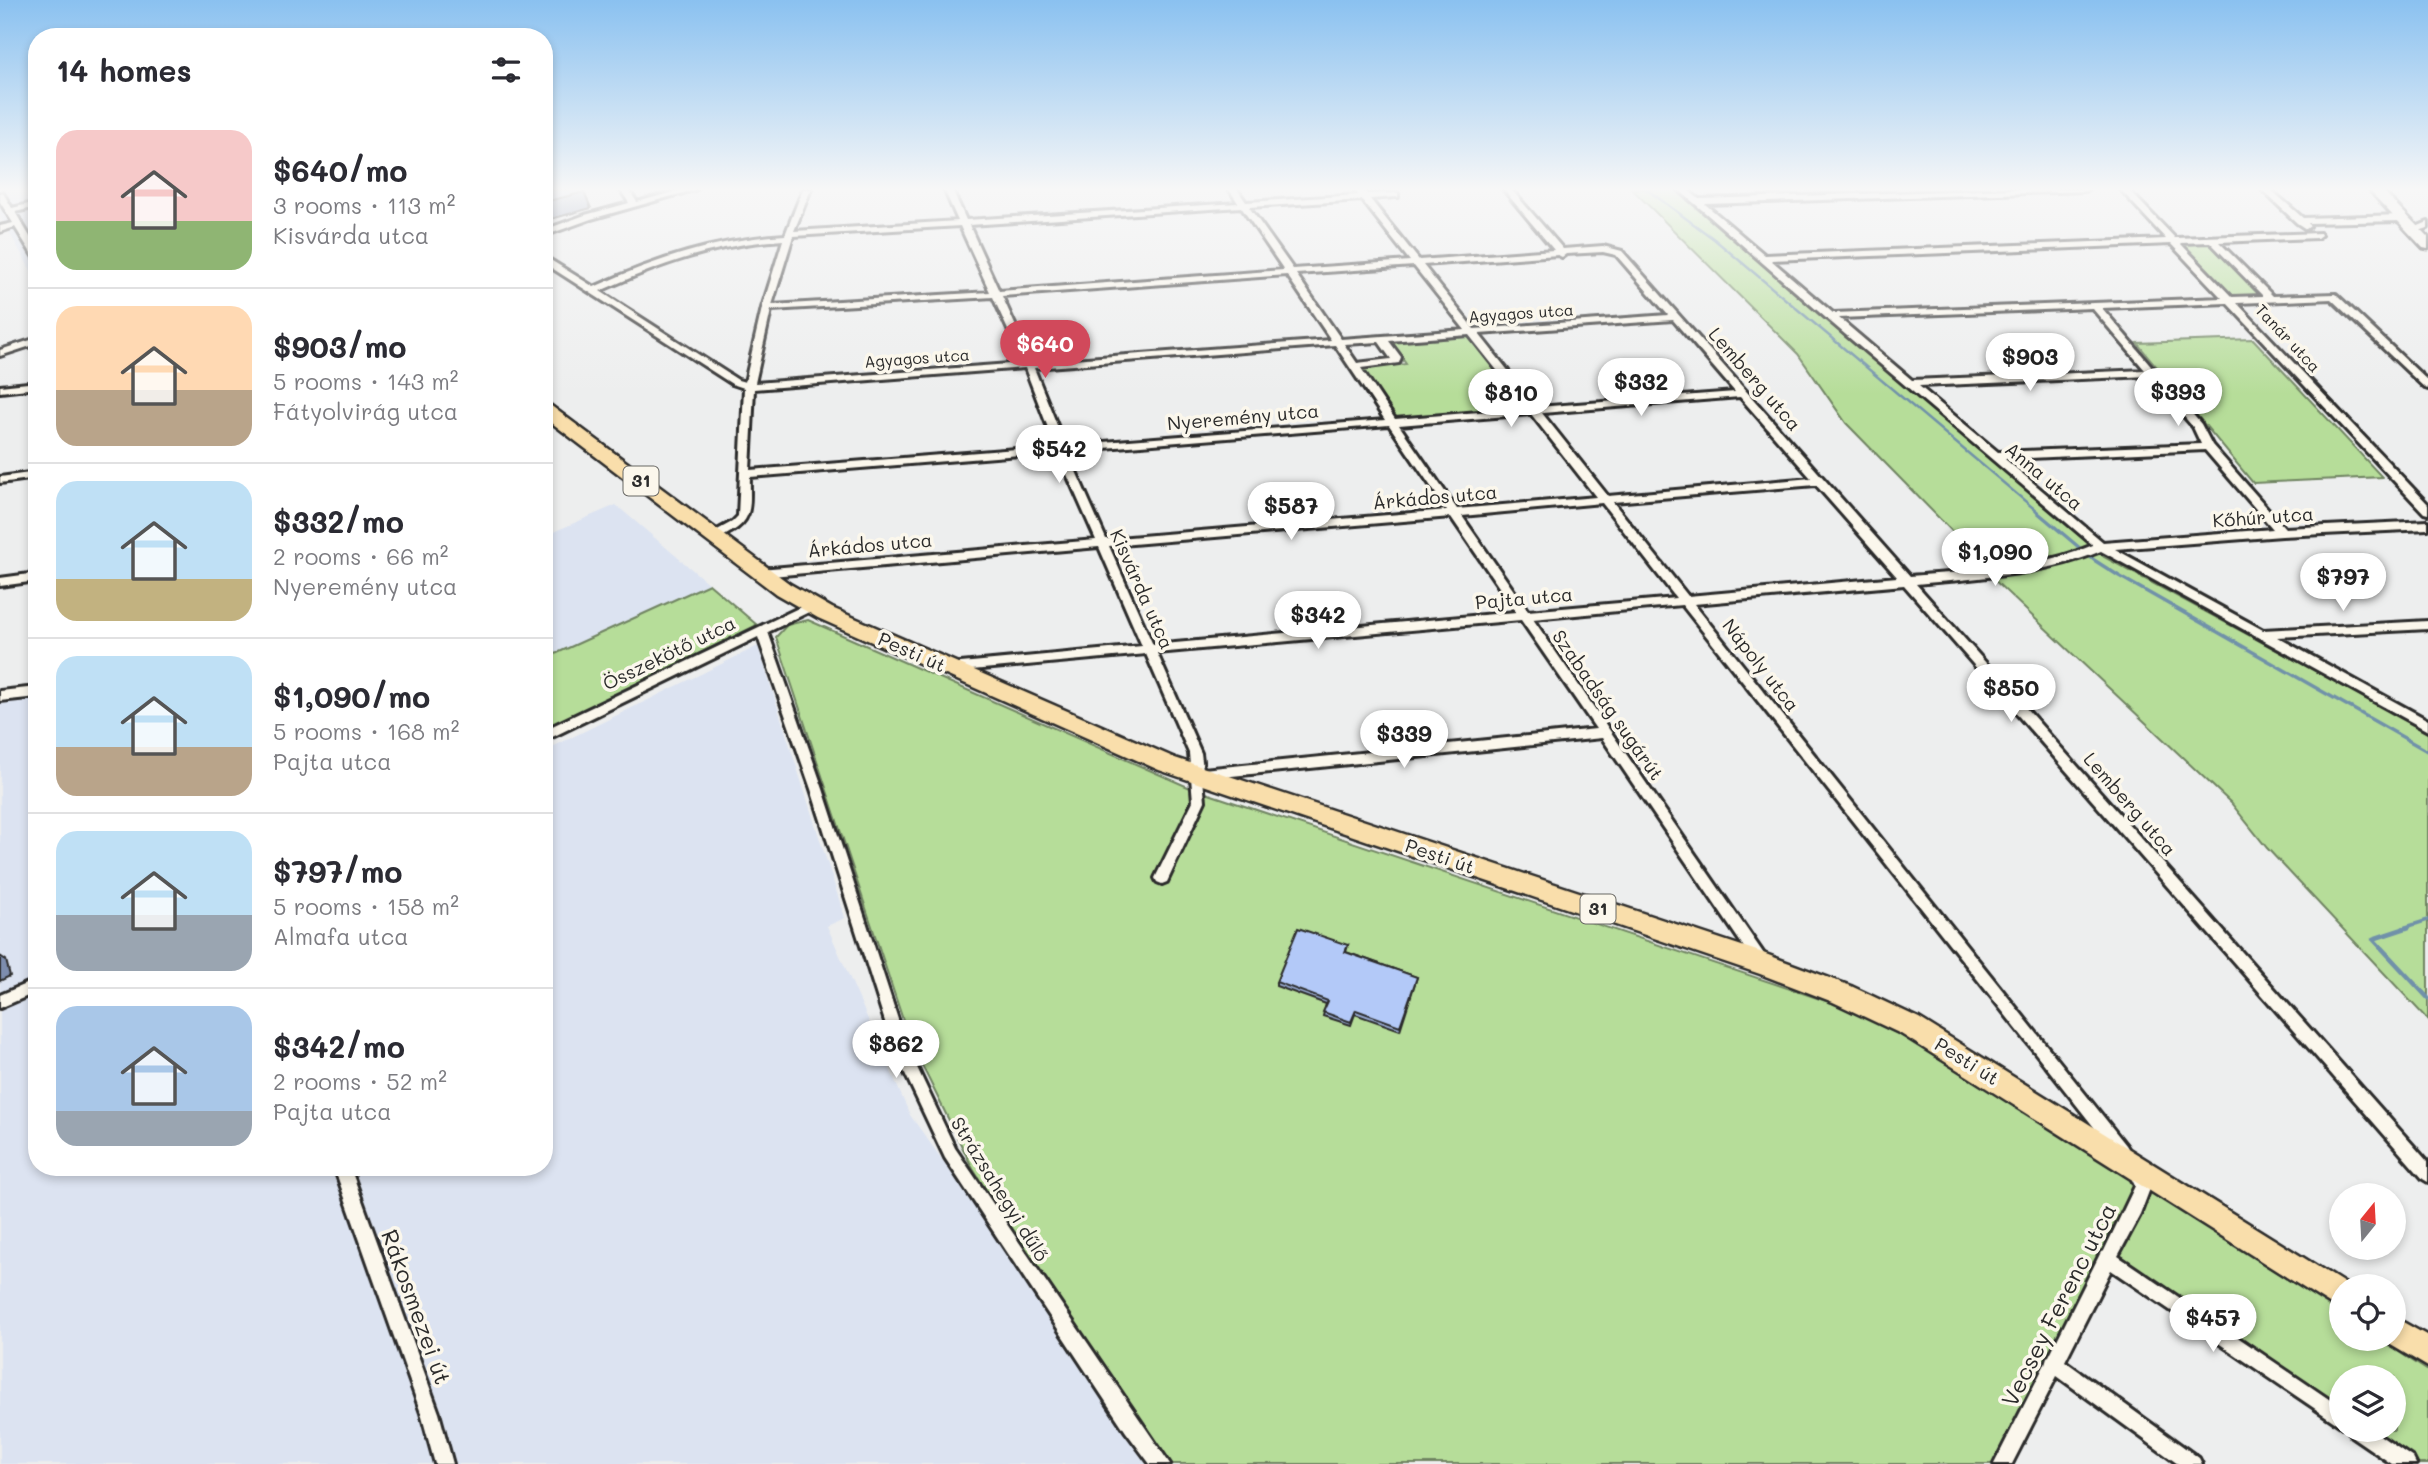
<!DOCTYPE html>
<meta charset="utf-8">
<style>
:root{--surface:#fff;--page:#f7f7f7;--text:#2b2b33;--muted:#7c7c81;--line:#e1e1e2;--accent:#d1495b}
body{margin:0;font-family:Mali,sans-serif;background:var(--page);color:var(--text);height:100vh;display:flex;flex-direction:column;font-size:26px;white-space:nowrap}
*{box-sizing:border-box;margin:0}
p{font-size:23px;color:var(--muted)}
.icon{flex:none;width:38px;height:38px;fill:none;stroke:currentColor;stroke-width:2;stroke-linecap:round;stroke-linejoin:round}
.map{position:relative;flex:1;overflow:hidden}
.sheet{position:absolute;left:28px;top:28px;width:525px;height:1148px;display:flex;flex-direction:column;background:var(--surface);border-radius:28px;box-shadow:0 4px 10px #0003}
.sheet>*{flex:none}
.needle{width:46px;rotate:18deg}
.controls{position:absolute;left:2329px;top:1183px;display:grid;gap:14px}
.controls a{display:grid;place-items:center;width:77px;height:77px;border-radius:50%;background:var(--surface);box-shadow:0 4px 10px #0003;font-size:35px}
.price{position:absolute;translate:-50% -60px;padding:0 16px;border-radius:24px;background:#fff;color:#222;font-size:23px;line-height:46px;filter:drop-shadow(0 2px 4px #0008)}
.price::after{content:'';position:absolute;left:50%;top:42px;width:21px;height:16px;margin-left:-10px;background:inherit;clip-path:polygon(0 0,100% 0,50% 100%)}
.price.on{background:var(--accent);color:#fff}
ul{padding:0;list-style:none}
li{display:flex;align-items:center;gap:21px;height:175px;padding:0 28px}
li+li{border-top:2px solid var(--line)}
li span{display:grid;place-items:center;flex:none;width:196px;height:140px;border-radius:21px;color:#555}
li>.icon{margin-inline-start:auto}
span .icon{width:84px;height:84px;fill:#fffc;stroke-width:1}
li b{font-size:30px}
h2{display:flex;justify-content:space-between;align-items:center;height:84px;padding:0 28px;font-size:30px}
.map>svg:first-child{display:block}
.built{fill:#dce3f1}
.green{fill:#b6dd99;stroke:#708462;stroke-width:2}
.lines{fill:none;stroke-linecap:round;stroke-linejoin:round}
.stream-far2{stroke:#7091a9;stroke-width:2.5}
.stream-far1{stroke:#7091a9;stroke-width:3.5}
.stream{stroke:#7091a9;stroke-width:4.5}
.street-casing{stroke:#2b2b2b;stroke-width:6}
.secondary-casing{stroke:#2b2b2b;stroke-width:5}
.primary-casing{stroke:#2b2b2b;stroke-width:5}
.street{fill:#fbf7ec;fill-rule:evenodd}
.secondary{fill:#fbf7ec;fill-rule:evenodd}
.primary{fill:#f9deab;fill-rule:evenodd}
.wall{fill:#9aadd5;stroke:#2b2b2b;stroke-width:2}
.shaded-wall{fill:#7d8dae;stroke:#2b2b2b;stroke-width:2}
.building{fill:#b3c9f8;stroke:#2b2b2b;stroke-width:2}
.labels{text-anchor:middle;stroke-width:7;stroke-linejoin:round;paint-order:stroke}
.far-street-label{font-size:16px;fill:#2b2b2b;stroke:#fbf7ec}
.shield{fill:#fbf7ec;stroke:#696865;stroke-width:2}
.shield-label{font-size:18px;font-weight:bold;fill:#2b2b2b}
.street-label{font-size:19px;fill:#2b2b2b;stroke:#fbf7ec}
.near-street-label{font-size:23px;fill:#2b2b2b;stroke:#fbf7ec}
</style>
<div class="map">
<svg width="2428" height="1464" viewBox="0 0 2428 1464">
<rect width="100%" height="100%" fill="#edeeee"/>
<filter id="ink" filterUnits="userSpaceOnUse"><feTurbulence type="fractalNoise" baseFrequency=".0143" numOctaves="2"/><feDisplacementMap in="SourceGraphic" scale="14" xChannelSelector="R" yChannelSelector="G"/><feConvolveMatrix kernelMatrix="1 2 1 2 8 2 1 2 1" color-interpolation-filters="sRGB"/></filter>
<g filter="url(#ink)">
<path class="built" d="M0,189H37V281L0,216Z
M616,505L709,584L544,659V536Z
M758,646L845,918L827,926L910,1115L1161,1464H0V696L37,692V1167H544V751Z"/>
<path class="green" d="M1632,189H1674L2104,557L2428,732V1020L2267,848L2231,803L1992,578L1985,565L1846,423L1798,354Z
M2208,242L2213,244L2263,296H2231L2182,246L2186,243Z
M1467,334L1525,409L1402,419L1392,415L1361,369L1406,364L1390,341Z
M2253,339L2382,477L2253,483L2137,343Z
M709,584L757,625L544,731V659Z
M808,620L1188,787L1841,1006L1904,1037L2173,1205L2341,1314L2342,1339H2379L2428,1371V1464H2407L2357,1430H2394V1377H2342L2341,1419L2107,1258L2003,1464H1161L1132,1426L973,1169L910,1041L776,637L787,625Z"/>
<g class="lines">
<path class="stream-far2" d="M1646,189L1714,239L2038,512"/>
<path class="stream-far1" d="M2036,511L2094,560L2119,576L2427,751
M2403,928L2428,920"/>
<path class="stream" d="M2409,927L2373,939L2428,998"/>
<defs>
<path id="street" d="M620,189H628L637,202L684,189H697L591,219L544,236V230L585,215L629,203Z
M803,189H811L794,231L958,221L944,189H952L966,220L1238,203L1229,189H1237L1246,202L1358,195L1354,189H1362L1367,194L1398,193V197H1395L1370,199L1419,260L1554,250L1503,189H1511L1563,249L1603,246L1622,251L1910,576C1969,571 2038,569 2093,545L1826,318L1678,189H1687L1699,199L2015,189H2088L2084,191L1705,204L1765,255L2166,239L2120,189H2128L2175,238L2320,233L2321,235L2317,238L2219,242L2273,296L2336,294L2428,381V389L2425,388L2331,299L2237,303L2428,504V514L2424,513L2227,303L2102,308L2201,424L2212,445L2285,528L2428,521V529L2282,536L2115,549L2263,630L2428,621V629L2277,637L2428,720V731L2101,551C2044,575 1977,578 1916,584L2428,1162V1182L2423,1179L1904,585L1694,604L2126,1145L2129,1150L2126,1155L2121,1157L2116,1155L1682,605L1533,619L1766,957L1768,961L1766,965L1761,967L1756,965L1602,738L1203,779L1205,801L1167,882L1162,884L1157,882L1155,878L1193,801L1189,753L1146,654L950,672L944,668L950,664L1142,646L1099,547L760,577L754,573L760,569L1096,540L1057,452L750,477C749,501 755,519 731,532C724,536 718,540 710,540L709,537L710,534L732,522L738,516L744,388L732,384L544,263V256L594,287C656,259 717,239 785,235ZM1362,200L1410,261L1293,269L1249,207ZM1241,207L1284,270L999,291L969,225ZM960,226L990,292L772,305L793,236ZM783,240L762,308L745,382L738,380L600,291C660,264 717,244 783,240ZM2210,242L2263,296L2232,297L2180,243ZM2171,244L2222,298L1833,313L1771,260ZM1603,252L1616,255L1668,315L1474,329L1423,265L1558,255L1562,257L1566,254ZM1414,266L1465,330L1341,339L1296,274ZM1287,275L1331,340L1032,362L1002,296ZM993,297L1023,363L755,383L771,310ZM2092,308L2145,370L1912,380L1839,318ZM1673,320L1735,392L1537,407L1479,334ZM1469,335L1527,408L1395,419L1361,368L1399,363L1401,357L1389,341ZM1379,342L1391,359L1357,363L1344,344ZM1335,345L1385,420L1065,445L1034,368ZM1025,368L1055,446L750,470L754,389ZM2149,376L2193,427L2201,444L1998,452L1919,386ZM1740,397L1811,478L1608,496L1542,413ZM1531,414L1596,497L1457,509L1399,425ZM1389,425L1447,510L1106,539L1067,451ZM2205,450L2273,529L2103,542L2005,459ZM1816,485L1897,577L1688,596L1613,502ZM1602,503L1676,598L1528,611L1462,516ZM1451,517L1516,612L1153,645L1109,546ZM1521,620L1596,729L1203,769L1201,753L1157,653Z
M2261,189H2270L2303,218L2401,215L2405,218L2401,221L2308,223L2310,226L2306,229L2297,223Z
M0,193H3L12,208L37,202V207L15,212L37,248V259L33,256L15,227L0,232V226L13,223L0,202Z
M2428,222V228L2413,233L2409,230Z
M37,338V344L0,356V350Z
M37,382V388L0,392V386Z
M37,472V478L0,483V477Z
M37,573V581L0,586V578Z
M811,602L815,603L817,606L815,609L768,632L823,789L906,1044L955,1148L1170,1464H1150L1126,1432L945,1158L894,1050L811,789L758,637L544,741V730Z
M37,687V697L0,701V691Z
M37,979V992L0,1008V995Z
M2137,1165L2142,1168L2151,1186L2140,1215L2118,1256L2342,1408V1427L2111,1270L2065,1361L2199,1458L2202,1464H2178L2057,1376L2012,1464H1994L2045,1364L2047,1357L2049,1356L2101,1252L2104,1251L2135,1186L2129,1173L2132,1168Z
M334,1167H350L439,1413L453,1464H435L421,1413Z
M2348,1430H2372L2413,1458L2416,1464H2392L2351,1436Z"/>
<path id="secondary" d="M2368,189H2381L2428,237V249L2423,248Z"/>
<path id="primary" d="M544,404L550,405L790,584L832,608L1175,758L1763,953L1851,986L1919,1018L2349,1286H2342V1312L1901,1034L1833,1002L1760,974L1159,770L818,618L776,594L544,417Z
M2394,1317L2428,1336V1367L2384,1341L2383,1339H2394Z"/>
</defs>
<use href="#street" class="street-casing"/>
<use href="#secondary" class="secondary-casing"/>
<use href="#primary" class="primary-casing"/>
<use href="#street" class="street"/>
<use href="#secondary" class="secondary"/>
<use href="#primary" class="primary"/>
</g>
<path class="wall" d="M1348,945L1346,952L1417,977L1400,1030L1355,1014L1351,1025L1323,1016L1326,1004L1276,986V982Z"/>
<path class="shaded-wall" d="M584,192L591,208L547,220L544,214V202Z
M0,956L6,960L10,976L0,981Z"/>
<path class="building" d="M544,189H583L584,192L544,202Z
M1298,928L1348,945L1345,952L1417,977L1400,1026L1356,1010L1351,1022L1323,1012L1328,1001L1276,982Z"/>
</g>
<linearGradient id="sky" x2="0" y2="1"><stop stop-color="#8ac1f0"/><stop offset="0.48" stop-color="#f7f7f7"/><stop offset="1" stop-color="#f7f7f7" stop-opacity="0"/></linearGradient>
<rect width="2428" height="394" fill="url(#sky)"/>
<g class="labels">
<g class="far-street-label">
<text transform="translate(1521 313) rotate(-4)" y="6">Agyagos utca</text>
<text transform="translate(2288 338) rotate(47)" y="6">Tanár utca</text>
<text transform="translate(917 358) rotate(-4)" y="6">Agyagos utca</text>
</g>
<g class="shield">
<rect x="623.5" y="466.5" width="35" height="29" rx="5"/>
<rect x="1580.5" y="894.5" width="35" height="29" rx="5"/>
</g>
<g class="shield-label">
<text x="641" y="487">31</text>
<text x="1598" y="915">31</text>
</g>
<g class="street-label">
<text transform="translate(1755 379) rotate(49)" y="7">Lemberg utca</text>
<text transform="translate(1243 417) rotate(-5)" y="7">Nyeremény utca</text>
<text transform="translate(2044 476) rotate(40)" y="7">Anna utca</text>
<text transform="translate(1435 497) rotate(-5)" y="7">Árkádos utca</text>
<text transform="translate(2263 517) rotate(-4)" y="7">Kőhúr utca</text>
<text transform="translate(870 545) rotate(-5)" y="7">Árkádos utca</text>
<text transform="translate(1142 589) rotate(66)" y="7">Kisvárda utca</text>
<text transform="translate(1524 598) rotate(-5)" y="7">Pajta utca</text>
<text transform="translate(912 652) rotate(24)" y="7">Pesti út</text>
<text transform="translate(669 653) rotate(-26)" y="7">Összekötő utca</text>
<text transform="translate(1761 665) rotate(52)" y="7">Nápoly utca</text>
<text transform="translate(1608 705) rotate(55)" y="7">Szabadság sugárút</text>
<text transform="translate(2130 804) rotate(49)" y="7">Lemberg utca</text>
<text transform="translate(1440 856) rotate(19)" y="7">Pesti út</text>
<text transform="translate(1967 1061) rotate(32)" y="7">Pesti út</text>
<text transform="translate(1000 1189) rotate(58)" y="7">Strázsahegyi dűlő</text>
</g>
<g class="near-street-label">
<text transform="translate(2059 1305) rotate(-63)" y="8">Vecsey Ferenc utca</text>
<text transform="translate(416 1307) rotate(70)" y="8">Rákosmezei út</text>
</g>
</g>
</svg>
<div class="controls">
<a><svg class="needle" viewBox="-14 -14 28 28"><path d="M0-13l5 13h-10z" fill="#e53935"/><path d="M0 13l5-13h-10z" fill="#7c7c81"/></svg></a>
<a><svg class="icon" aria-label="locate" viewBox="0 0 24 24"><circle cx="12" cy="12" r="6"/><path d="M12 2v4M12 18v4M2 12h4M18 12h4"/></svg></a>
<a><svg class="icon" aria-label="layers" viewBox="0 0 24 24"><path d="M12 4l9 5-9 5-9-5zM3 14l9 5 9-5"/></svg></a>
</div>
<b class="price on" style="left:1045px;top:380px">$640</b>
<b class="price" style="left:2030px;top:393px">$903</b>
<b class="price" style="left:1641px;top:418px">$332</b>
<b class="price" style="left:2178px;top:428px">$393</b>
<b class="price" style="left:1511px;top:429px">$810</b>
<b class="price" style="left:1059px;top:485px">$542</b>
<b class="price" style="left:1291px;top:542px">$587</b>
<b class="price" style="left:1995px;top:588px">$1,090</b>
<b class="price" style="left:2343px;top:613px">$797</b>
<b class="price" style="left:1318px;top:651px">$342</b>
<b class="price" style="left:2011px;top:724px">$850</b>
<b class="price" style="left:1404px;top:770px">$339</b>
<b class="price" style="left:896px;top:1080px">$862</b>
<b class="price" style="left:2213px;top:1354px">$457</b>
<section class="sheet">
<h2>14 homes<svg class="icon" aria-label="filters" viewBox="0 0 24 24"><path d="M4 7h16M4 17h16"/><circle cx="9" cy="7" r="2"/><circle cx="15" cy="17" r="2"/></svg></h2>
<ul>
<li><span style="background:linear-gradient(#f6c9c9 65%,#8fb573 0)"><svg class="icon" aria-label="home" viewBox="0 0 24 24"><path d="M3 11l9-7 9 7M6 9v11h12V9"/></svg></span><div><b>$640/mo</b><p>3 rooms · 113 m²</p><p>Kisvárda utca</p></div></li>
<li><span style="background:linear-gradient(#ffd9b3 60%,#b9a48a 0)"><svg class="icon" aria-label="home" viewBox="0 0 24 24"><path d="M3 11l9-7 9 7M6 9v11h12V9"/></svg></span><div><b>$903/mo</b><p>5 rooms · 143 m²</p><p>Fátyolvirág utca</p></div></li>
<li><span style="background:linear-gradient(#bfe0f5 70%,#c2b280 0)"><svg class="icon" aria-label="home" viewBox="0 0 24 24"><path d="M3 11l9-7 9 7M6 9v11h12V9"/></svg></span><div><b>$332/mo</b><p>2 rooms · 66 m²</p><p>Nyeremény utca</p></div></li>
<li><span style="background:linear-gradient(#bfe0f5 65%,#b9a48a 0)"><svg class="icon" aria-label="home" viewBox="0 0 24 24"><path d="M3 11l9-7 9 7M6 9v11h12V9"/></svg></span><div><b>$1,090/mo</b><p>5 rooms · 168 m²</p><p>Pajta utca</p></div></li>
<li><span style="background:linear-gradient(#bfe0f5 60%,#9aa5b1 0)"><svg class="icon" aria-label="home" viewBox="0 0 24 24"><path d="M3 11l9-7 9 7M6 9v11h12V9"/></svg></span><div><b>$797/mo</b><p>5 rooms · 158 m²</p><p>Almafa utca</p></div></li>
<li><span style="background:linear-gradient(#a9c7e8 75%,#9aa5b1 0)"><svg class="icon" aria-label="home" viewBox="0 0 24 24"><path d="M3 11l9-7 9 7M6 9v11h12V9"/></svg></span><div><b>$342/mo</b><p>2 rooms · 52 m²</p><p>Pajta utca</p></div></li>
</ul>
</section>
</div>
